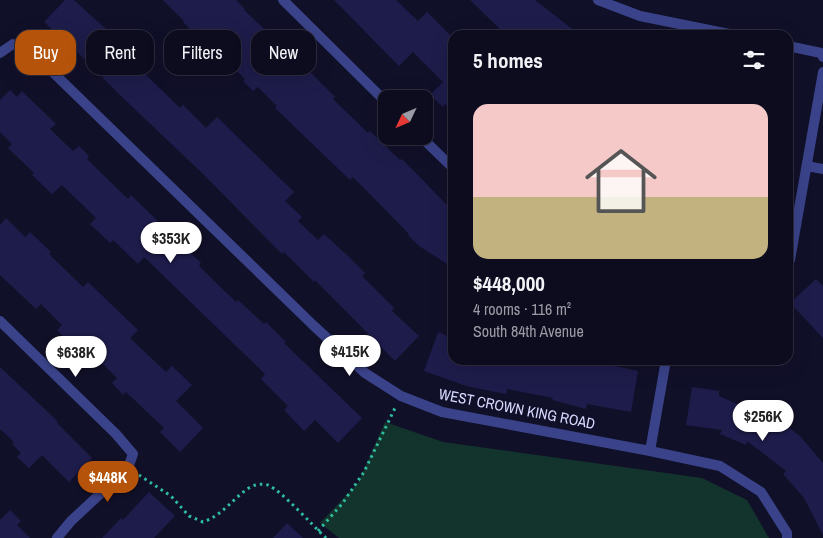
<!DOCTYPE html>
<meta charset="utf-8">
<style>
:root{--surface:#0d0c1f;--page:#161528;--text:#f1f3f6;--muted:#9a9ba4;--line:#2d2c3d;--accent:#b45309}
body{margin:0;font-family:"Archivo Narrow",sans-serif;background:var(--page);color:var(--text);height:100vh;display:flex;flex-direction:column;font-size:19px;white-space:nowrap}
*{box-sizing:border-box;margin:0}
p{font-size:16px;color:var(--muted)}
.icon{flex:none;width:28px;height:28px;fill:none;stroke:currentColor;stroke-width:2;stroke-linecap:round;stroke-linejoin:round}
.map{position:relative;flex:1;overflow:hidden}
.side{position:absolute;left:448px;top:30px;width:345px;height:335px;display:flex;flex-direction:column;background:var(--surface);border-radius:15px;box-shadow:0 5px 20px #0002,0 0 0 1px var(--line)}
.side>*{flex:none}
.guide{position:absolute;left:15px;top:30px;width:358px;height:45px;display:flex;gap:10px}
.needle{width:32px;rotate:226deg}
.controls{position:absolute;left:378px;top:90px;display:grid;gap:10px}
.controls a{display:grid;place-items:center;width:55px;height:55px;border-radius:10px;background:var(--surface);box-shadow:0 5px 20px #0002,0 0 0 1px var(--line);font-size:25px}
.price{position:absolute;translate:-50% -42px;padding:0 11px;border-radius:18px;background:#fff;color:#222;font-size:16px;line-height:32px;filter:drop-shadow(0 1px 2px #0008)}
.price::after{content:'';position:absolute;left:50%;top:30px;width:15px;height:11px;margin-left:-8px;background:inherit;clip-path:polygon(0 0,100% 0,50% 100%)}
.price.current{background:var(--accent);color:#fff}
ul{padding:0;list-style:none}
li{display:grid;align-content:center;gap:10px;height:265px;padding:0 25px}
li+li{border-top:1px solid var(--line)}
li span{display:grid;place-items:center;height:155px;border-radius:15px;color:#555}
li>.icon{margin-inline-start:auto}
span .icon{width:90px;height:90px;fill:#fffc;stroke-width:1}
li b{font-size:21px}
h2{display:flex;justify-content:space-between;align-items:center;height:60px;padding:0 25px;font-size:21px}
.pill{padding:0 18px;border-radius:15px;background:var(--surface);box-shadow:0 5px 20px #0002,0 0 0 1px var(--line);font-size:18px;line-height:45px}
.pill.current{background:var(--accent);color:#fff}
.map>svg:first-child{display:block}
.green{fill:#13332d}
.building{fill:#1e1c4a}
.lines{fill:none;stroke-linecap:round;stroke-linejoin:round}
.path{stroke:#2ebd9f;stroke-width:3;stroke-dasharray:2.5 4;stroke-linecap:butt}
.street{stroke:#3a4389;stroke-width:10}
.labels{text-anchor:middle;stroke-width:4;stroke-linejoin:round;paint-order:stroke}
.street-label{font-size:15px;fill:#d8d9ff;stroke:#111029}
</style>
<div class="map">
<svg width="823" height="538" viewBox="0 0 823 538">
<rect width="100%" height="100%" fill="#111029"/>
<path class="green" d="M385,422L443,442L702,478L747,500L769,538H339L320,523L358,483Z"/>
<path class="building" d="M65,0H74L107,30L104,34L125,53L127,51L146,69L143,72L180,108L183,105L206,128L217,117L294,192L285,201L302,217L298,221L318,240L324,234L348,256L365,273L362,276L394,308L392,311L419,336L395,361L315,280L314,282L284,252L282,254L202,173L121,96L102,77L103,76L44,22Z
M163,0H236L245,9L244,10L280,44L281,43L335,97L333,99L368,133L370,131L400,160L402,159L452,210V267L419,246L408,235L409,234L353,177L350,180L275,108L277,106L258,87L253,91L243,81L245,79L215,50L217,48L197,28L193,32L183,22L184,21Z
M334,0H396L418,21L427,12L452,37V112L445,104L443,107L430,95L443,82L413,52L399,66Z
M470,0H535L580,35H506Z
M10,90L17,97L22,91L56,124L50,129L73,151L79,146L89,156L87,159L128,199L131,195L201,263L199,266L236,302L238,300L264,324L266,322L286,342L284,343L362,418L338,443L315,420L304,431L284,410L288,406L261,379L265,374L144,257L138,264L113,240L110,243L90,224L96,218L62,185L52,194L32,175L34,173L8,148L12,144L0,132V100Z
M6,218L25,237L30,232L51,252L49,254L83,287L88,282L138,330L130,338L166,372L172,366L192,385L176,401L203,428L180,452L160,432L164,428L126,392L123,395L112,383L117,378L96,357L91,363L57,330L62,325L41,304L36,309L0,275V225Z
M816,279L823,286V338L790,303Z
M438,332L452,338V360H491L518,365L519,360H587L638,371L631,412L587,404L586,409L552,400L553,398L507,389L506,394L466,386L424,371Z
M0,367L50,414L58,422L57,423L92,458L69,482L42,455L29,468L17,457L21,453L12,444L14,442L0,429Z
M692,387L719,391V396L778,422L779,420L800,436L823,463V535L804,498L783,474L786,471L747,441L746,445L720,434L722,430L686,425Z
M149,492L175,516L154,538H102L121,518L123,520Z
M10,510L21,521L17,525L30,538H0V520Z
M287,523L303,538H273Z"/>
<g class="lines">
<path class="path" d="M139,475L171,496L189,516L203,522C221,516 231,501 246,490C252,485 260,483 268,485C282,491 313,526 326,538
M318,531L342,504L364,472L396,406"/>
<path class="street" d="M283,0L386,102
M598,0L640,16L734,35
M788,46L821,53L823,57
M0,53L13,44L33,53L314,326L365,373L401,396L442,412L650,451L720,466L761,492L787,533V538
M420,136L452,167
M807,166L823,169
M788,259L790,260L823,72
M0,321L116,434L133,454L128,468L71,521L57,538
M650,451L666,360"/>
</g>
<g class="labels">
<g class="street-label">
<text transform="translate(517 409) rotate(11)" y="5">WEST CROWN KING ROAD</text>
</g>
</g>
</svg>
<div class="controls">
<a><svg class="needle" viewBox="-14 -14 28 28"><path d="M0-13l5 13h-10z" fill="#e53935"/><path d="M0 13l5-13h-10z" fill="#9a9ba4"/></svg></a>
</div>
<b class="price" style="left:171px;top:264px">$353K</b>
<b class="price" style="left:350px;top:377px">$415K</b>
<b class="price" style="left:76px;top:378px">$638K</b>
<b class="price" style="left:763px;top:442px">$256K</b>
<b class="price current" style="left:108px;top:503px">$448K</b>
<div class="guide">
<a class="pill current">Buy</a>
<a class="pill">Rent</a>
<a class="pill">Filters</a>
<a class="pill">New</a>
</div>
<section class="side">
<h2>5 homes<svg class="icon" aria-label="filters" viewBox="0 0 24 24"><path d="M4 7h16M4 17h16"/><circle cx="9" cy="7" r="2"/><circle cx="15" cy="17" r="2"/></svg></h2>
<ul>
<li><span style="background:linear-gradient(#f6c9c9 60%,#c2b280 0)"><svg class="icon" aria-label="home" viewBox="0 0 24 24"><path d="M3 11l9-7 9 7M6 9v11h12V9"/></svg></span><div><b>$448,000</b><p>4 rooms · 116 m²</p><p>South 84th Avenue</p></div></li>
</ul>
</section>
</div>
